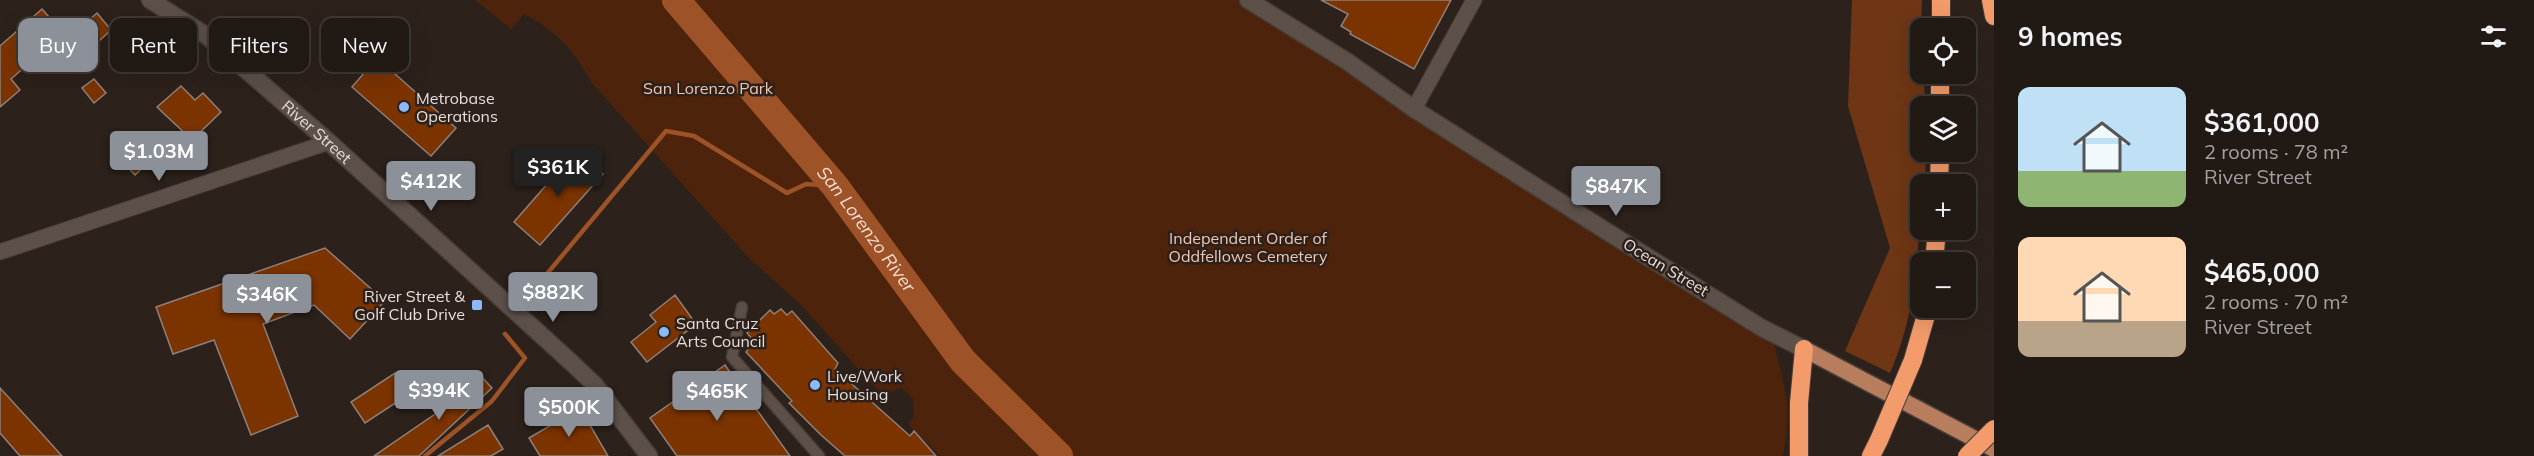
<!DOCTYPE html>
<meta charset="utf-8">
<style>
:root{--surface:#211914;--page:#29221d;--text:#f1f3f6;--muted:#a2a0a0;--line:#3e3834;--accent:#8c9099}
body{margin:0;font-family:Mulish,sans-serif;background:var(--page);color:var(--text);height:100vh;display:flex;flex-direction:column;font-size:22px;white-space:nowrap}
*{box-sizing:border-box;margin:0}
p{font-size:20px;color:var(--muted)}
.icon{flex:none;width:33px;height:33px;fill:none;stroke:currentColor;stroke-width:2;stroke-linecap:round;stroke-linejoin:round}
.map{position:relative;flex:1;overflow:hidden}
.drawer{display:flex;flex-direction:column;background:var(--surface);width:540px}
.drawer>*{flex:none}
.top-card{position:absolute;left:18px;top:18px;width:570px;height:54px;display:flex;gap:12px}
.controls{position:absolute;left:1910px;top:18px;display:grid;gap:12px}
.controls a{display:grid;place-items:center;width:66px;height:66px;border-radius:12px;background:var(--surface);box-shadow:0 6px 24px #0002,0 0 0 2px var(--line);font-size:30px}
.price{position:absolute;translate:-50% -51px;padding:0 14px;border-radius:6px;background:var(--accent);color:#fff;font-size:20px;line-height:39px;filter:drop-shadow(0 2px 3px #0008)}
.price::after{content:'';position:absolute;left:50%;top:36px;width:18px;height:14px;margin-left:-9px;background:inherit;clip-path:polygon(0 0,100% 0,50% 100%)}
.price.selected{background:#222;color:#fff}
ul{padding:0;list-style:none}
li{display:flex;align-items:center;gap:18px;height:150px;padding:0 24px}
li span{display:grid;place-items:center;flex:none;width:168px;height:120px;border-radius:12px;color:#555}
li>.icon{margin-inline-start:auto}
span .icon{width:72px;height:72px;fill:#fffc;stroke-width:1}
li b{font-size:26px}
h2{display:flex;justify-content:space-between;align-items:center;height:72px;padding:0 24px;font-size:26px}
.pill{padding:0 21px;border-radius:12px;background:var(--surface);box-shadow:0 6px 24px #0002,0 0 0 2px var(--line);font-size:21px;line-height:54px}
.pill.selected{background:var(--accent);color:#fff}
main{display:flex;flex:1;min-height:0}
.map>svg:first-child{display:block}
.green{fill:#4d240b}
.forest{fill:#6e3615}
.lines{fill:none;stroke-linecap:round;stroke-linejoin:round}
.stream{stroke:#9d5227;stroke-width:4.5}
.river{stroke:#9d5227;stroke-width:28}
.building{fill:#7b3300;stroke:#8f817a;stroke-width:1.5}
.pedestrian-casing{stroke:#463d39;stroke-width:13}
.minor-casing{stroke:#463d39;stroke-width:17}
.secondary-casing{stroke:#463d39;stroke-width:19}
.primary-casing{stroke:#463d39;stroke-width:19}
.motorway-casing{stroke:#463d39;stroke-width:20}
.pedestrian{stroke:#5c5049;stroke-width:10}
.minor{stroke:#5c5049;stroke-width:15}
.secondary{stroke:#5c5049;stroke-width:16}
.primary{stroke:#b77d5d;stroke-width:16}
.motorway{stroke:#f49b6b;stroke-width:18}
.motorway-bridge-casing{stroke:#463d39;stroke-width:20;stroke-linecap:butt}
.motorway-bridge{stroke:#f49b6b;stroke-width:18}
.poi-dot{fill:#8cb9fc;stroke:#2c211b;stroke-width:2}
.labels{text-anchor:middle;stroke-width:5;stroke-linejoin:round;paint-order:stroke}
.park-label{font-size:16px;fill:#f1c6b0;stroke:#2c211b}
.poi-label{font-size:16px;fill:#e6deda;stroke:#2c211b;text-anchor:start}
.street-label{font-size:16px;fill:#e6deda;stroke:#2c211b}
.water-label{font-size:18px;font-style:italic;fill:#f4ded3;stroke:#2c211b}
</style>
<main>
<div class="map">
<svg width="1994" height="456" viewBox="0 0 1994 456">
<rect width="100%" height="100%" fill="#2c211b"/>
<path class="green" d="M475,0H1266L1348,62L1772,335C1783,385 1794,402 1783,456H940L908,424L914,416L913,398L902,388L882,395L801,305L748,257L591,82C575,51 555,30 524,14L511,29Z"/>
<path class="forest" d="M1852,0H1922L1920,74H1924L1925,106H1920V152H1926L1925,184H1920C1920,247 1916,315 1890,373L1845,351L1890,248L1848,106Z"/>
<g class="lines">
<path class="stream" d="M531,293L666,131L694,136L787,193L806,184L835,186
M425,456L492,401L525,358L505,334"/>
<path class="river" id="s1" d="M676,0L835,186L963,361L1059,456"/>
</g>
<path class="building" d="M1321,0H1451L1414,69L1350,34L1351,32L1341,26L1348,14Z
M42,9L63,33L11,79L20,90L0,107V46Z
M97,13L111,30L87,52L72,35Z
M377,58L456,128L431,156L352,87Z
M94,79L106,93L94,103L82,88Z
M181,86L195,100L203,93L221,112L192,140L157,107Z
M139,136L156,155L135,175L117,156Z
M576,151L603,174L540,245L514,222Z
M325,248L385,301L350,339L314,305L263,324L298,416L251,435L214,340L173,354L156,307Z
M675,295L696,324L647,362L631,342L656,322L650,315Z
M781,309L787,315L792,311L838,363L835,369L910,436L914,431L936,456H845L821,435L789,403L792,401L746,352L755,342L747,333L770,310L774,314Z
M725,365L734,378L790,456H677L650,418Z
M395,373L409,394L365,423L351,402Z
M478,373L492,388L419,456H374L438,412Z
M0,388L44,436L62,456H20L0,433Z
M580,408L608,456H540L529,438Z
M488,425L503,449L491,456H438Z"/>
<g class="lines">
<defs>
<path id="pedestrian" d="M742,307L732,357L819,456"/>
<path id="minor" d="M1414,109L1474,0
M0,252L329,142"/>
<g id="secondary">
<path id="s2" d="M150,0L207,36L329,142L573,364L595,385L649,456"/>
<path d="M1248,0L1348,62L1414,109L1606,231L1762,328L1804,349"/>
</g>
<path id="primary" d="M1804,349L1994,449"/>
<path id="motorway" d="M1991,0L1994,16
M1941,28V0
M1940,106V74
M1939,184L1940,152
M1934,262L1937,230
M1913,360L1928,308
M1799,456V403L1804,349
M1871,456L1879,440"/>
</defs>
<use href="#pedestrian" class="pedestrian-casing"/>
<use href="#minor" class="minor-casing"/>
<use href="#secondary" class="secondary-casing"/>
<use href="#primary" class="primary-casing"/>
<use href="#motorway" class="motorway-casing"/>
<use href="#pedestrian" class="pedestrian"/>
<use href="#minor" class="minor"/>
<use href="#secondary" class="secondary"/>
<use href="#primary" class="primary"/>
<use href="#motorway" class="motorway"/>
<defs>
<path id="motorway-bridge" d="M1879,440L1913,360
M1967,456L1994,429"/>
</defs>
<use href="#motorway-bridge" class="motorway-bridge-casing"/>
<use href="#motorway-bridge" class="motorway-bridge"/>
</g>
<g class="poi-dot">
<circle cx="404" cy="107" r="6"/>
<rect x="471" y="299" width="12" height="12" rx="3"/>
<circle cx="664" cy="332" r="6"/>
<circle cx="815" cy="385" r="6"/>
</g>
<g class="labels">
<g class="park-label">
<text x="708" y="94">San Lorenzo Park</text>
<text x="1248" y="244">Independent Order of<tspan x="1248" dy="18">Oddfellows Cemetery</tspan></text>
</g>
<g class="poi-label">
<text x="416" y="104">Metrobase<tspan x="416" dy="18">Operations</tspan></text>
<text x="465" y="302" text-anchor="end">River Street &amp;<tspan x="465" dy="18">Golf Club Drive</tspan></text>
<text x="676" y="329">Santa Cruz<tspan x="676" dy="18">Arts Council</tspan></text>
<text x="827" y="382">Live/Work<tspan x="827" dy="18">Housing</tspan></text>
</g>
<g class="street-label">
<text dy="6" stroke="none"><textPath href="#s2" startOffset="213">River Street</textPath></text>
<text transform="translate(1666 267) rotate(31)" y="6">Ocean Street</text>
</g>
<g class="water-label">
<text dy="6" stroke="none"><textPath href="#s1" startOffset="298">San Lorenzo River</textPath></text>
</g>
</g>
</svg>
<div class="controls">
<a><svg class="icon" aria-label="locate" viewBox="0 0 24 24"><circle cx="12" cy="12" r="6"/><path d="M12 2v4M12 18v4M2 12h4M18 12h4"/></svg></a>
<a><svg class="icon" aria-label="layers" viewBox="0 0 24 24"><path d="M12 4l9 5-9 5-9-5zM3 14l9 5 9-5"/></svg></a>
<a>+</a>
<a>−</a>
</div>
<b class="price" style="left:159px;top:182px">$1.03M</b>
<b class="price selected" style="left:558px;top:198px">$361K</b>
<b class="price" style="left:431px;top:212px">$412K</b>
<b class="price" style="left:1616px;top:217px">$847K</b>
<b class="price" style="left:553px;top:323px">$882K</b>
<b class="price" style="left:267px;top:325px">$346K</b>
<b class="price" style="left:439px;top:421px">$394K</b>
<b class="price" style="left:717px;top:422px">$465K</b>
<b class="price" style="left:569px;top:438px">$500K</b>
<div class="top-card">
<a class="pill selected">Buy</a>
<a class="pill">Rent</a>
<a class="pill">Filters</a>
<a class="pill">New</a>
</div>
</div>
<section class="drawer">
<h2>9 homes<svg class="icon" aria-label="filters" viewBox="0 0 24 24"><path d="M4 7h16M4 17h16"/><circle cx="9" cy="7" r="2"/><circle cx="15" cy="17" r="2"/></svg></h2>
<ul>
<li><span style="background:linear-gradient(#bfe0f5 70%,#8fb573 0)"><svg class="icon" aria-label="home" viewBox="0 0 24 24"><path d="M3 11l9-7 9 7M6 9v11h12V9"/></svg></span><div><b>$361,000</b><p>2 rooms · 78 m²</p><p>River Street</p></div></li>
<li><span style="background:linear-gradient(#ffd9b3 70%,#b9a48a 0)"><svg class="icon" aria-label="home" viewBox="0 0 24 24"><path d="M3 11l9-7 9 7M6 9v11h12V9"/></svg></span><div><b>$465,000</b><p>2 rooms · 70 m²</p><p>River Street</p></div></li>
</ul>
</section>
</main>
